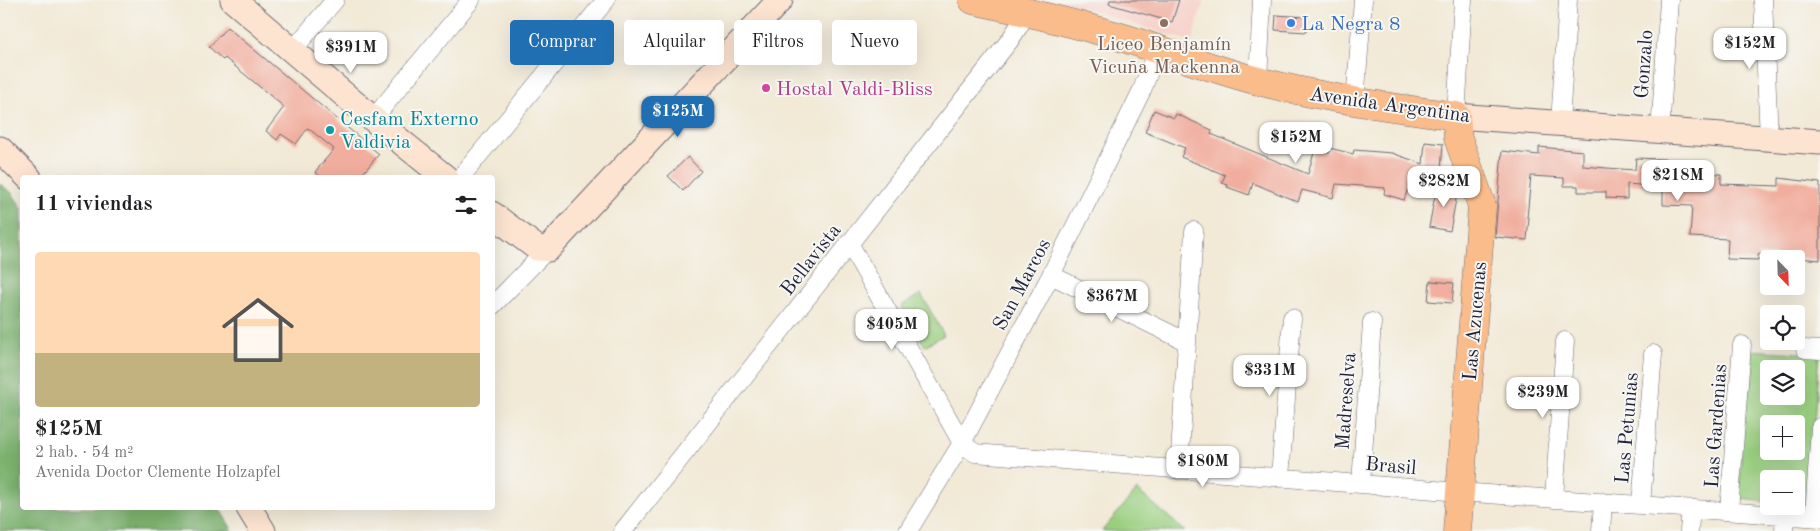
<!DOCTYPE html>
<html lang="es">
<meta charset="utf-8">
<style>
:root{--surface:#fff;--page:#f2f2f2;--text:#202124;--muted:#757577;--accent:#1f6fb2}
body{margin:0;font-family:"Old Standard TT",serif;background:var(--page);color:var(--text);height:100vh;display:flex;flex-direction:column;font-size:19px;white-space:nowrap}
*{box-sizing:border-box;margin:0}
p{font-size:16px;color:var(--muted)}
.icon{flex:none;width:28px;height:28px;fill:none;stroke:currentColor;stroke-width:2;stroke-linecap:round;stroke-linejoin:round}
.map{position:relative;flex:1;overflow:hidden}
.drawer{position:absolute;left:20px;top:175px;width:475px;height:335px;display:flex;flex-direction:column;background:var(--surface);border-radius:5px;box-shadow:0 5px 20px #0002}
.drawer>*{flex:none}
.hud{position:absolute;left:510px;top:20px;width:475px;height:45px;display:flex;gap:10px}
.needle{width:32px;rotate:157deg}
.buttons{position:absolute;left:1760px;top:250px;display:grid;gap:10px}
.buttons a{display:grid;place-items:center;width:45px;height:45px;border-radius:5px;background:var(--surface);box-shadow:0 5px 20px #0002;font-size:25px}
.price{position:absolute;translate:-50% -42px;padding:0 11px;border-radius:10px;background:#fff;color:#222;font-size:16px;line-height:32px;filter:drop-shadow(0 1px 2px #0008)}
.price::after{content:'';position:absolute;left:50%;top:30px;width:15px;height:11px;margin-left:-8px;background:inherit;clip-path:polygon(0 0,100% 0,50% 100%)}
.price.active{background:var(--accent);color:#fff}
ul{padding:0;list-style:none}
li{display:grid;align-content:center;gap:10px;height:265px;padding:0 15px}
li span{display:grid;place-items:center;height:155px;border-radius:5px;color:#555}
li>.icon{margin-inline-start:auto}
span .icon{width:90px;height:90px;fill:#fffc;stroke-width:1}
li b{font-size:21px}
h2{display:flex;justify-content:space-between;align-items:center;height:60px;padding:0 15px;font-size:21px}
.pill{padding:0 18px;border-radius:5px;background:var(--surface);box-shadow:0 5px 20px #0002;font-size:18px;line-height:45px}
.pill.active{background:var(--accent);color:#fff}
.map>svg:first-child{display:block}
.built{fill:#f7d0c9}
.green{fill:#9acf80;stroke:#5e785e;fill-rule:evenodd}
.forest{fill:#7bb26e;stroke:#4e6a54}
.building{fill:#f1ae9e}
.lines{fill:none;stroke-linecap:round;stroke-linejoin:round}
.street-casing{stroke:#6b6871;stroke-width:19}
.secondary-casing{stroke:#6b6871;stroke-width:27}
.primary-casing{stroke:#6b6871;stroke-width:29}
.street{stroke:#fff;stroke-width:18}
.secondary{stroke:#fde4d1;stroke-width:25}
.primary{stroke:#fabc8b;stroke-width:28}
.education-dot{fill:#8d6e63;stroke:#f6f6f2;stroke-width:2}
.shop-dot{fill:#3f7fe0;stroke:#f6f6f2;stroke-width:2}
.hotel-dot{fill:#d1479c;stroke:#f6f6f2;stroke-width:2}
.culture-dot{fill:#0f9aa8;stroke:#f6f6f2;stroke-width:2}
.labels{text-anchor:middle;stroke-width:4;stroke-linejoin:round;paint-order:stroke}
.shop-label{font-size:20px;fill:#366cbe;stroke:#f6f6f2;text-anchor:start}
.education-label{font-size:20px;fill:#785e54;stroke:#f6f6f2}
.street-label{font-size:20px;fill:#22223b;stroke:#f6f6f2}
.hotel-label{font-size:20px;fill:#b23c85;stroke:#f6f6f2;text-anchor:start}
.culture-label{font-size:20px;fill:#0d838f;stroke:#f6f6f2;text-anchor:start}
</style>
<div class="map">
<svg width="1820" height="531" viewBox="0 0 1820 531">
<rect width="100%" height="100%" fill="#f6f6f2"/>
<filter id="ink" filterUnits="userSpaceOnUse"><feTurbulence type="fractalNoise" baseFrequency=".02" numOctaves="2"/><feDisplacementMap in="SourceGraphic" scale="10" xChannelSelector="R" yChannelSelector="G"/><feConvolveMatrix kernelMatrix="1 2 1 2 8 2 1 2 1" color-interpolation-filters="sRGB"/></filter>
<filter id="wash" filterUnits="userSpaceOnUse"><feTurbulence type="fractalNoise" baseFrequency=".0096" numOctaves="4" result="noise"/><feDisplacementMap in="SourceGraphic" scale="20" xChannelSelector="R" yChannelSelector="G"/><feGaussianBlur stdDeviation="1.12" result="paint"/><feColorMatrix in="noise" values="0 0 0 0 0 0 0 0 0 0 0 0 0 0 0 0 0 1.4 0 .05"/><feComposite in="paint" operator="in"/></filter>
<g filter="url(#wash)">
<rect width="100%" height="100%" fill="#f2e9d6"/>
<path class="built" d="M1058,0H1203V3L1192,42Z"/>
<path class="green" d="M921,294L944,335L925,346L901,306Z
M1746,350L1819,354L1808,505L1796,504V479H1769V502L1739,499ZM1769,369H1796V396H1769ZM1769,424H1796V451H1769Z
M1137,490L1185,531H1102Z"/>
<path class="forest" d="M0,184L12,193L22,208V508H219L233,531H0Z"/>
<g id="blocks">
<path class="building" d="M1110,0H1179L1172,22L1109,4Z
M1276,15L1307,17L1306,32L1275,30Z
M227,27L379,154L359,178H322L315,172L334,149L308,128L296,144L281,134L277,140L266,131L284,107L225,58L223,60L209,47Z
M1154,110L1174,118L1176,114L1212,130L1211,134L1308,174L1315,149L1329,153L1330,148L1353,154L1354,150L1392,153L1423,164L1425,142L1443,144L1441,170L1454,175V180L1412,176L1404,200L1384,194L1385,188L1336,184L1333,198L1302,190L1298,202L1253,183L1249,195L1227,187L1228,185L1222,183L1225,175L1181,157L1185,148L1145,132Z
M1539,147L1583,151V166L1607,168L1635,170L1636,158L1685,160L1684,172L1721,174V184L1779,186V178L1820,183V260L1758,254V260L1727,259L1728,239L1690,237L1692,206L1663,205V187L1627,184V199L1606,198V192H1578V186H1564V178L1531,176L1527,218H1529L1527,240L1495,237L1502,151L1539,155Z
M688,157L701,171L683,191L668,176Z
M1437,185L1458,189L1450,231L1429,227Z
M1430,281L1454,283L1452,303L1428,301Z"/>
</g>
</g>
<g filter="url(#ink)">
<use href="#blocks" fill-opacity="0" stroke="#6b6871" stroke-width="1"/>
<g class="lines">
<defs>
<path id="street" d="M1763,0L1769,139
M293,50L335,0
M1258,81L1262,0
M1355,102L1363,0
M1456,116L1463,0
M373,119L471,0
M1560,123L1568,0
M1660,132L1669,0
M460,178L606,0
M849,243L962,443L975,453L1460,492L1820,518
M1051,275L1187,342
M492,306L548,249
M1805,349L1820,350
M1179,470L1194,231
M1280,478L1292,318
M1361,484L1372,322
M1554,499L1565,341
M1641,505L1653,354
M1729,511L1742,345
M1814,517L1820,427
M623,531L1010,40L1028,12
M908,531L962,443L1051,275L1142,90L1157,50
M1601,531L1603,502
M1689,531L1691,509
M1784,531L1785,515"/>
<path id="secondary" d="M233,0L373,119L446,178
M1456,116L1820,142
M0,149L29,178
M492,214L537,248L548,249L780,0
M249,508L263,531"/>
<path id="primary" d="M973,0C1023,11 1074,23 1124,38C1168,52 1212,69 1258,81C1323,98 1389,107 1456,116L1458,138L1482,206L1457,531"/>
</defs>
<use href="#street" class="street-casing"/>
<use href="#secondary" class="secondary-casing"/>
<use href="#primary" class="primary-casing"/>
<use href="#street" class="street"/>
<use href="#secondary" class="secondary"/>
<use href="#primary" class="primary"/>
</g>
</g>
<circle class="education-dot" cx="1164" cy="23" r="5"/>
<circle class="shop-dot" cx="1291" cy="23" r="5"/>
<circle class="hotel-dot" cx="766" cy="88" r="5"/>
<circle class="culture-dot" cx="330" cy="130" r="5"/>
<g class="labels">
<g class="shop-label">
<text x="1301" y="30">La Negra 8</text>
</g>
<g class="education-label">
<text x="1164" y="50">Liceo Benjamín<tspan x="1164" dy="23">Vicuña Mackenna</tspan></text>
</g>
<g class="street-label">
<text transform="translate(1643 64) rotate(-86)" y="7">Gonzalo</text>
<text transform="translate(1390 104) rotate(8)" y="7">Avenida Argentina</text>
<text transform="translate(810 259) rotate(-52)" y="7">Bellavista</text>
<text transform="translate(1021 284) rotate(-62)" y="7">San Marcos</text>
<text transform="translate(1474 321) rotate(-85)" y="7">Las Azucenas</text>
<text transform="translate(1345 401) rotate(-86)" y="7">Madreselva</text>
<text transform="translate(1715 426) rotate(-86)" y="7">Las Gardenias</text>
<text transform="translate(1626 428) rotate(-85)" y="7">Las Petunias</text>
<text transform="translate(1391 465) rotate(5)" y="7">Brasil</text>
</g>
<g class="hotel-label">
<text x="776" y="95">Hostal Valdi-Bliss</text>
</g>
<g class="culture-label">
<text x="340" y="125">Cesfam Externo<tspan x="340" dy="23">Valdivia</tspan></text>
</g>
</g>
</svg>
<div class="buttons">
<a><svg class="needle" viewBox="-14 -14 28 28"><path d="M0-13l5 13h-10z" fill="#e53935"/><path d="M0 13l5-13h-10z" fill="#757577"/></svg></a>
<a><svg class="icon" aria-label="locate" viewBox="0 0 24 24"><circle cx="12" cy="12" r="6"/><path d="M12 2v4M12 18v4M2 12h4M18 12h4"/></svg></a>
<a><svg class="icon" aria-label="layers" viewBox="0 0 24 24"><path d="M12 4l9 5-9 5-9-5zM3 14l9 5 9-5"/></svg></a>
<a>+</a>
<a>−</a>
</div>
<b class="price" style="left:1750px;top:70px">$152M</b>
<b class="price" style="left:351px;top:74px">$391M</b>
<b class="price active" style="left:678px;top:138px">$125M</b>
<b class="price" style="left:1296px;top:164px">$152M</b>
<b class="price" style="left:1678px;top:202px">$218M</b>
<b class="price" style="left:1444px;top:208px">$282M</b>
<b class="price" style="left:1112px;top:323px">$367M</b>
<b class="price" style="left:892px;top:351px">$405M</b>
<b class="price" style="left:1270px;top:397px">$331M</b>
<b class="price" style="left:1543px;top:419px">$239M</b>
<b class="price" style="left:1203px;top:488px">$180M</b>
<div class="hud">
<a class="pill active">Comprar</a>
<a class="pill">Alquilar</a>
<a class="pill">Filtros</a>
<a class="pill">Nuevo</a>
</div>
<section class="drawer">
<h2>11 viviendas<svg class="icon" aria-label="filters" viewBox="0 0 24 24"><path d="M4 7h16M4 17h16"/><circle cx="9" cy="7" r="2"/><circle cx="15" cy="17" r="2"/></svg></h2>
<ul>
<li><span style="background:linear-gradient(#ffd9b3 65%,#c2b280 0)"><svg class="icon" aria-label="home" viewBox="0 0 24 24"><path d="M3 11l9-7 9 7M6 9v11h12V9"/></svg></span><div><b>$125M</b><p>2 hab. · 54 m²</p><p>Avenida Doctor Clemente Holzapfel</p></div></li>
</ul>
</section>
</div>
